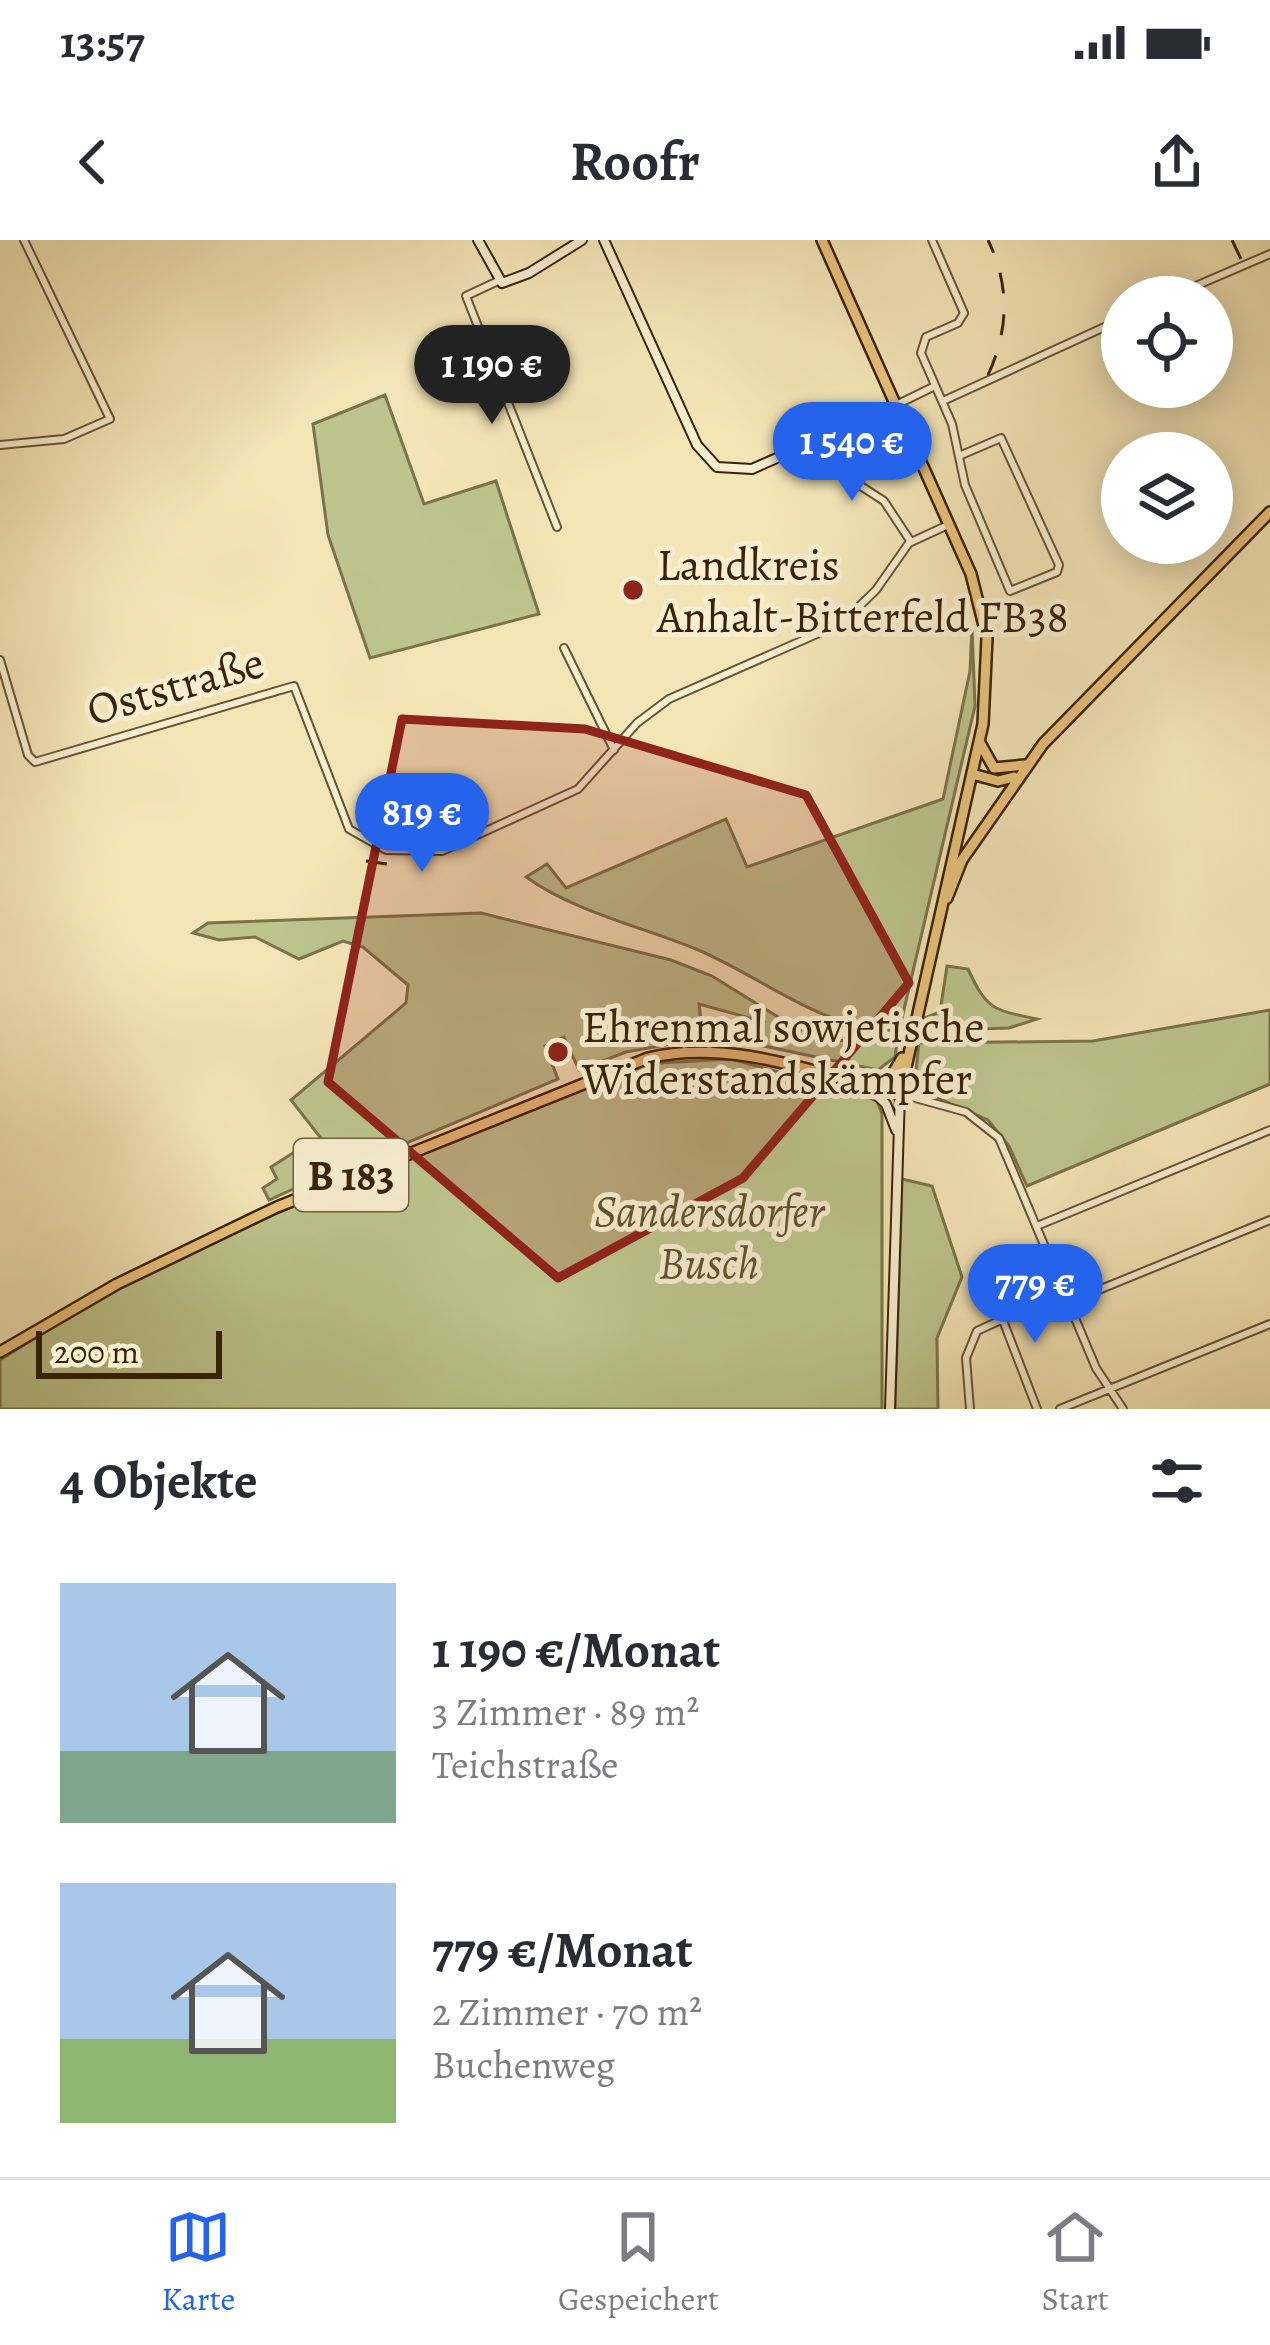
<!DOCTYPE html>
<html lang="de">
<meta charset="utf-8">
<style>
:root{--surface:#fff;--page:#f7f7f7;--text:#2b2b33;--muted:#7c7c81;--line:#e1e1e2;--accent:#2563eb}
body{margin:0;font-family:Alegreya,serif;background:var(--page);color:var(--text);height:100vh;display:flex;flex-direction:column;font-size:45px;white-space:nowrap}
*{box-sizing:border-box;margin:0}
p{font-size:39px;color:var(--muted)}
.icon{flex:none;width:66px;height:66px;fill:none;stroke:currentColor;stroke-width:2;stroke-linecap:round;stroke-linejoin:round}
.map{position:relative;height:1169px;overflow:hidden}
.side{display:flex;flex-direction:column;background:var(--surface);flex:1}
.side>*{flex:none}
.tools{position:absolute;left:1101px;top:36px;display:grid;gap:24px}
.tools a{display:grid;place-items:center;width:132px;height:132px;border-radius:50%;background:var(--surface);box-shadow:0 6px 30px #0003;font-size:60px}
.scale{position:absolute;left:36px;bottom:30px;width:186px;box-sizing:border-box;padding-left:12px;border:6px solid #392304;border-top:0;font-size:33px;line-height:42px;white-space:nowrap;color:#392304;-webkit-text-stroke:9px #f8eed0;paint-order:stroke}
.price{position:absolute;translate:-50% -102px;padding:0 27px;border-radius:42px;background:var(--accent);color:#fff;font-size:39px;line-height:78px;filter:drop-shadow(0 3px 6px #0008)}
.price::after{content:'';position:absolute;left:50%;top:72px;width:36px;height:27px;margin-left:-18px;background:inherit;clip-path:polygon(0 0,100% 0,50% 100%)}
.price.selected{background:#222;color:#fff}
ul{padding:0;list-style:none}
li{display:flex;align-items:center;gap:36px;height:300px;padding:0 60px}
li span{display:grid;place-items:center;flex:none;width:336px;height:240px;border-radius:0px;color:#555}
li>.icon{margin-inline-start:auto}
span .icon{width:144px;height:144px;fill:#fffc;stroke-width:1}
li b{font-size:51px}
h2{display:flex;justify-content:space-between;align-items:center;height:144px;padding:0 60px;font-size:51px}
.status{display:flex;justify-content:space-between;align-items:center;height:84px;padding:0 60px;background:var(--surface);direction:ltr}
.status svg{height:33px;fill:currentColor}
header{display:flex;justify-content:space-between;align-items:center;height:156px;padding:0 60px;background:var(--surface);font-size:54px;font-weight:600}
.tabs{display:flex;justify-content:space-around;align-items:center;height:168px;border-top:3px solid var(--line);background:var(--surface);font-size:33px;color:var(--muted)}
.tabs a{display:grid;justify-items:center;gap:6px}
.tabs .selected{color:var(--accent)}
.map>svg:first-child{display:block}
.green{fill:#bdc48d;stroke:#7b7448;stroke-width:3}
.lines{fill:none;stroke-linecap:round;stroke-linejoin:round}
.street-casing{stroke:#685431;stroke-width:10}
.secondary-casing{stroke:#392304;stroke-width:12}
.primary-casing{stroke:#392304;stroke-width:14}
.street{stroke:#f8eed0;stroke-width:6}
.secondary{stroke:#f8eed0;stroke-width:8}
.primary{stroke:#eac27c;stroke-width:9}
.rail{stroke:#392304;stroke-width:3;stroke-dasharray:21 21;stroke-linecap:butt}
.marked{fill:#8f2418;fill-opacity:0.2;stroke:#8f2418;stroke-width:9;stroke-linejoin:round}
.poi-dot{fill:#8f2418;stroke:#f8eed0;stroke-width:4.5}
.labels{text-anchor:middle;stroke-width:10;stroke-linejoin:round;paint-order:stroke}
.shield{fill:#f8eed0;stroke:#726041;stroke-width:3}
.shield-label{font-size:42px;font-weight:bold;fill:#392304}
.poi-label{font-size:45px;fill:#392304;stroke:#f8eed0;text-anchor:start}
.street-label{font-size:45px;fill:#392304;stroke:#f8eed0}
.park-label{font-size:45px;font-style:italic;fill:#61532d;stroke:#f8eed0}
</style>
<div class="status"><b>13:57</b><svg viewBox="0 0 49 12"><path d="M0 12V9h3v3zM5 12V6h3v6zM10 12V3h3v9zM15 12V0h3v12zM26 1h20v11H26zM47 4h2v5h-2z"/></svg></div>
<header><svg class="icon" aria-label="back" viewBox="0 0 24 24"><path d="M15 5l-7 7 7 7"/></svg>Roofr<svg class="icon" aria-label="share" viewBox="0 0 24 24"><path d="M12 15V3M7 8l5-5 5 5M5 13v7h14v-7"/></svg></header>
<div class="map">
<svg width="1270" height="1169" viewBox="0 0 1270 1169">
<rect width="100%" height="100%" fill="#f4e5b7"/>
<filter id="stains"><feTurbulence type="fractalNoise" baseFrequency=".00167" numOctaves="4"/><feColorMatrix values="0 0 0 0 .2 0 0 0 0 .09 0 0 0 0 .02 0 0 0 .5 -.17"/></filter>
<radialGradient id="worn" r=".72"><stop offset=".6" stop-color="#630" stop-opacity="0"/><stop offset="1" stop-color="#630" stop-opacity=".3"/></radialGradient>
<path class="green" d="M385,155L424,264L496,241L539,374L370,418L328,295L313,184Z
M972,386L975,466L899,791C818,789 767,739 696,709C640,686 575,672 526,637L547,624L566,648L726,579L747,627L943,559L970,431Z
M481,673L671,720L712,736L796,788L831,800L897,803L895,817L878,830L759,805L764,782L699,764L702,789L693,800L626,812L579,830L564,797L545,806L558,839L345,929L291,860L406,763L408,745L363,707L343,701L299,719L255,697L219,700L193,693L208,683Z
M947,726L968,729C987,770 993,770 1037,779L1009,788L922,791V779L940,772Z
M1270,770V844L1027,946L1009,906L988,880L914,848L919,803L1093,801Z
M731,819L863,855L877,861L882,874V1169H0V1120L99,1058L255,982L642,824Z
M319,906L337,929L269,960L263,948L277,939L271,927L296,911L303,916Z
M902,939L932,946L962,1037L937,1098L938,1169H895Z"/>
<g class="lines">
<defs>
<path id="street" d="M932,0L964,73L958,83L926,97L921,113L952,184L965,245L1010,351L1057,332L1059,325L1001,198L959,216
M498,41L466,56L557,287
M1170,57L1270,14
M943,161L1122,79
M896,165L935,146
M815,200L836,230L884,261L911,302
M0,205L64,199L110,179L24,0
M564,408L614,510
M0,420L28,515L35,522L294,446L349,589L386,610L442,611L578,549L637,483L669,459L842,383L876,350L909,303L948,285
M901,854L966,872L999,898L1096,1128L1123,1169
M1037,986L1270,890
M994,1057L1037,1169
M1069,1062L1270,980
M970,1169L966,1118L977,1091L1003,1079
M1060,1169L1270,1084"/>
<path id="secondary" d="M478,0L502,43L529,33L582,0
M604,0L697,205L717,227L752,229L896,165
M868,847L886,864L896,890
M890,1169L900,854"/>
<path id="primary" d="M980,503L994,528L1025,525
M972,534L998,541L1014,537
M947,658L962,620L1043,504L1270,272
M866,846L892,835L902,818
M0,1112L117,1044L277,967L648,818C731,798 819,834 900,854L983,484L987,398L971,334L822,0"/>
</defs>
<use href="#street" class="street-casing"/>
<use href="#secondary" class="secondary-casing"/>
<use href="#primary" class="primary-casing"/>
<use href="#street" class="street"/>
<use href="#secondary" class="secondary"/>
<use href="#primary" class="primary"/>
<path class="rail" d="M1232,0L1241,19
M988,135C1009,89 1010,46 988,0
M366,621L407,627"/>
</g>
<path class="marked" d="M402,479L585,489L806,555L909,743L743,938L558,1038L328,842Z"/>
<g class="poi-dot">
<circle cx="633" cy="350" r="12"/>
<circle cx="558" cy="812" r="12"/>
</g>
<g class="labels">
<rect class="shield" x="294" y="899" width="114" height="72" rx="9"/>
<g class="shield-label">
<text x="351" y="950">B 183</text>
</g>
<g class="poi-label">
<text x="657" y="340">Landkreis<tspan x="657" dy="52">Anhalt-Bitterfeld FB38</tspan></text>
<text x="582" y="802">Ehrenmal sowjetische<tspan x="582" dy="52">Widerstandskämpfer</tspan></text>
</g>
<g class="street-label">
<text transform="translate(175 445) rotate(-16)" y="16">Oststraße</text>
</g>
<g class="park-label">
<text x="709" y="986">Sandersdorfer<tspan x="709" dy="52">Busch</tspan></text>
</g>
</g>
<rect width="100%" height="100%" filter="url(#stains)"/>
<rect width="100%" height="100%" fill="url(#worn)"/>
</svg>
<div class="tools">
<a><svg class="icon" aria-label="locate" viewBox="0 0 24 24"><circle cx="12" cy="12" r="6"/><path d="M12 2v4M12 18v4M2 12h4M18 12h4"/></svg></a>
<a><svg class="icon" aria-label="layers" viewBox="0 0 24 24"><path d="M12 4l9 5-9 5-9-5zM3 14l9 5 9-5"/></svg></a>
</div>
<div class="scale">200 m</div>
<b class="price selected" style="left:492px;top:187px">1 190 €</b>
<b class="price" style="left:852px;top:264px">1 540 €</b>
<b class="price" style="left:422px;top:635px">819 €</b>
<b class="price" style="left:1035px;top:1106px">779 €</b>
</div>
<section class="side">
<h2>4 Objekte<svg class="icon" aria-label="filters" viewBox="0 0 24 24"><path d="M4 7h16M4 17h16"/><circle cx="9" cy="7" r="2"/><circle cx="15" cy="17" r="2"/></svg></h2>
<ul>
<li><span style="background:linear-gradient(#a9c7e8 70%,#7fa58c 0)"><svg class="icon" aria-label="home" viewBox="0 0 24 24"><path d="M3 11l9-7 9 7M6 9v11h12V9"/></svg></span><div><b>1 190 €/Monat</b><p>3 Zimmer · 89 m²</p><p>Teichstraße</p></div></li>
<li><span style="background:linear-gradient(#a9c7e8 65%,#8fb573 0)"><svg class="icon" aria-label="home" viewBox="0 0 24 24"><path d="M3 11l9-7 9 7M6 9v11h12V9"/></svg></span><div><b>779 €/Monat</b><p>2 Zimmer · 70 m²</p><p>Buchenweg</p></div></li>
</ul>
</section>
<nav class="tabs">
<a class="selected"><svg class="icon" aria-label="map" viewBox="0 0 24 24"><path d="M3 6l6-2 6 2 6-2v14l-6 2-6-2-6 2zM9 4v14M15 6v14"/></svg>Karte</a>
<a><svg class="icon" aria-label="saved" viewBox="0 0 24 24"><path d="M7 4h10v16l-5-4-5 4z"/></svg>Gespeichert</a>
<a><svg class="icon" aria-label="home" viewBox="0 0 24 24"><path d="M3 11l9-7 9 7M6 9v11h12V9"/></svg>Start</a>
</nav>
